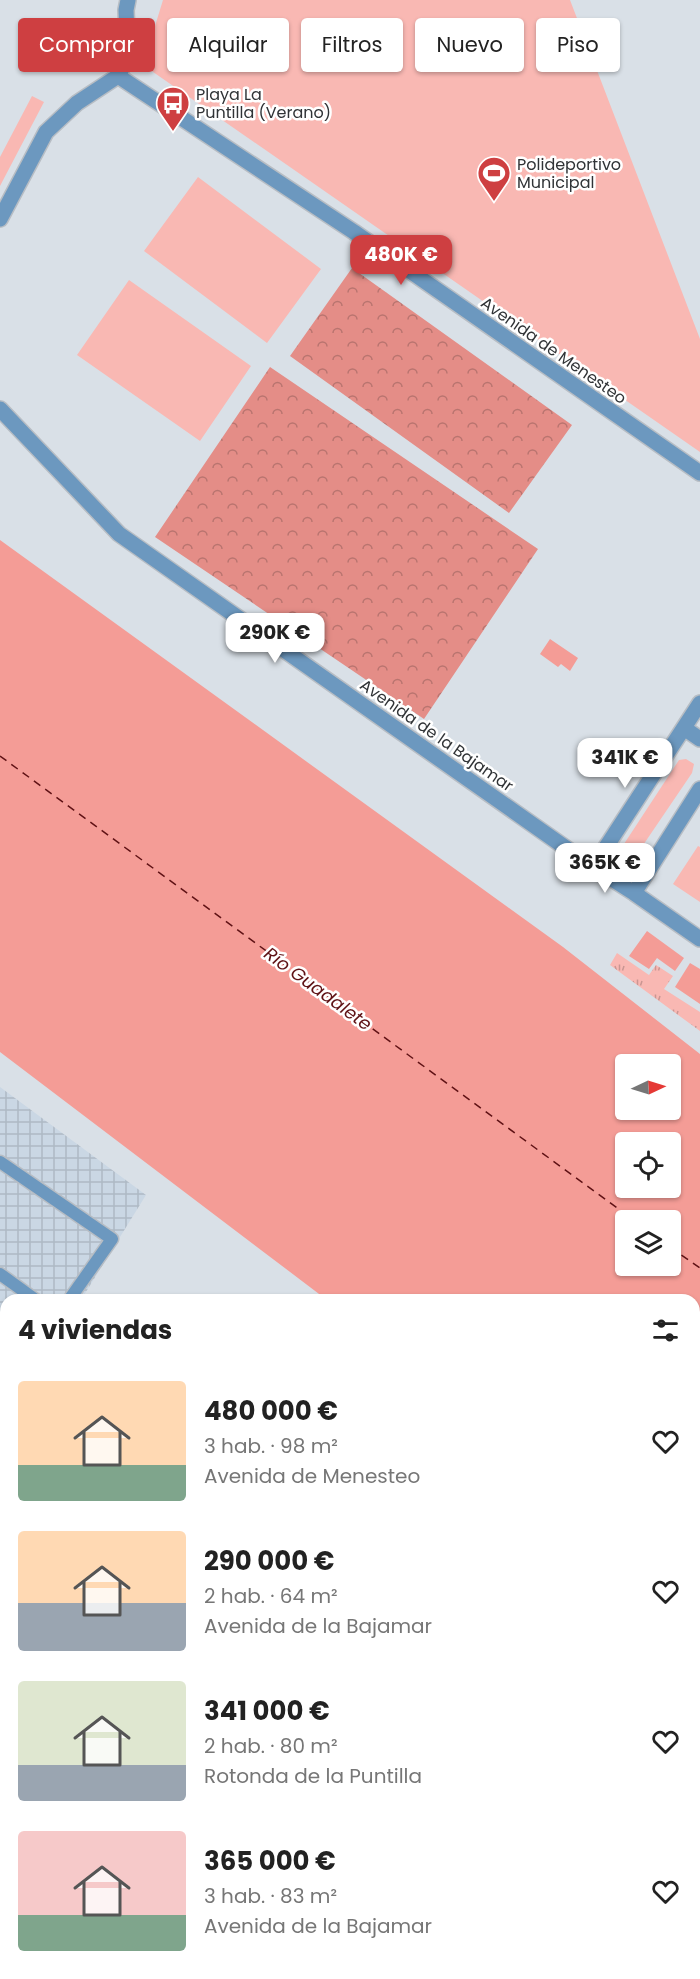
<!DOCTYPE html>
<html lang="es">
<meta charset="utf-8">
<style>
:root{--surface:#fff;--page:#f6f6f6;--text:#222;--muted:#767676;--accent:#ce3f41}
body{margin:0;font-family:Poppins,sans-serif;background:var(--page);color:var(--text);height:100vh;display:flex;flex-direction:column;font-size:22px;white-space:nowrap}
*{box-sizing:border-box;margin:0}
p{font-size:20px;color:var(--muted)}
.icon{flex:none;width:33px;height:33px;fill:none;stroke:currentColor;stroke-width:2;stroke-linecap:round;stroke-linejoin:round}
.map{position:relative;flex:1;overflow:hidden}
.panel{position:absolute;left:0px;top:1294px;width:700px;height:686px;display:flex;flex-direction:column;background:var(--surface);border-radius:18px 18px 0 0;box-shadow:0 2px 4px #0004}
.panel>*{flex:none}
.banner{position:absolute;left:18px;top:18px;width:664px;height:54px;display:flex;gap:12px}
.needle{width:39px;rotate:86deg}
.controls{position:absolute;left:615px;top:1054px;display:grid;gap:12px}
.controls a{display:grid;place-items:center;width:66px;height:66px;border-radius:6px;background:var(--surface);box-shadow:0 2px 4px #0004;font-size:30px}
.price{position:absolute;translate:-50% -51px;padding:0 14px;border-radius:12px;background:#fff;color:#222;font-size:20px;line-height:39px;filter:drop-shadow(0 2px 3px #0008)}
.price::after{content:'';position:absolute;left:50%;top:36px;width:18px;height:14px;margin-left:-9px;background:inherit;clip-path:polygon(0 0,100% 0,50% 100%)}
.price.active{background:var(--accent);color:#fff}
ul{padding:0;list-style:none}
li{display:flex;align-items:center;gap:18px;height:150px;padding:0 18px}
li span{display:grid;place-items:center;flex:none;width:168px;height:120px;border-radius:6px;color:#555}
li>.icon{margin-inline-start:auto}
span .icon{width:72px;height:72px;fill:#fffc;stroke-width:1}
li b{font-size:26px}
h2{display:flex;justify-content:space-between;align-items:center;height:72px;padding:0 18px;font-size:26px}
.chip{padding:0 21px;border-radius:6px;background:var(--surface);box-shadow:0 2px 4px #0004;font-size:21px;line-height:54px}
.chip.active{background:var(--accent);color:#fff}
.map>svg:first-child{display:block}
.industrial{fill:url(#industrial-grid)}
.grass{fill:#f9b8b3}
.forest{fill:url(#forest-crowns)}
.park{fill:url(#park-tufts)}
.water{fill:#f49c96;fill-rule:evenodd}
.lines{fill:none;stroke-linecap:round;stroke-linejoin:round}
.ferry{stroke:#5f1215;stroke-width:1.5;stroke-dasharray:8 6;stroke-linecap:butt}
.minor-casing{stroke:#b7bdc4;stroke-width:15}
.tertiary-casing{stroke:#b7bdc4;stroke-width:18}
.minor{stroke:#6c98bf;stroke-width:12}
.tertiary{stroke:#6c98bf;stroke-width:15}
.labels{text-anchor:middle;stroke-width:5;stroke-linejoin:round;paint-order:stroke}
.poi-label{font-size:16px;fill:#303336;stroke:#fff;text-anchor:start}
.street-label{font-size:16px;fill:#303336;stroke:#fff}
.water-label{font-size:18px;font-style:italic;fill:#5f1215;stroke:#fff}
</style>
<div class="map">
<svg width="700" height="1979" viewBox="0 0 700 1979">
<defs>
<pattern id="industrial-grid" width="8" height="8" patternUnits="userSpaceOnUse" patternTransform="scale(1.5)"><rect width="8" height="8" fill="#cad7e4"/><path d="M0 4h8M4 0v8" fill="none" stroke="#aeb9c4"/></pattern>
<pattern id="forest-crowns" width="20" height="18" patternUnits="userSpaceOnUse" patternTransform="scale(1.5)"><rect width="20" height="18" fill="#e48d87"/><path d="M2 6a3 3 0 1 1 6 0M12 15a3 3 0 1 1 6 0" fill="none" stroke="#b9746f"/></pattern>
<pattern id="park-tufts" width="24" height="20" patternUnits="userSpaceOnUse" patternTransform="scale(1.5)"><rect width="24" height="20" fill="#f9b8b3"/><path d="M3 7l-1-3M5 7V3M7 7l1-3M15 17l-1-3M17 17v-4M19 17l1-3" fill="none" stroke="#ca9692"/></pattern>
</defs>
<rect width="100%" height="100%" fill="#d9e0e7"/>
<path class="industrial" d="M0,1087L146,1195L81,1300H6V1405L0,1401Z"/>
<path class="grass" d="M163,0H570L700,339V452L143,65Z
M32,96L44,102L0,186V157Z
M198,177L321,269L267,343L144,251Z
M129,280L251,366L200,441L77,355Z
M686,759L694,764L692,773L635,857L628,864H623L619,860L618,855L622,847L679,760Z
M698,846L700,847V902L673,884Z"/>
<path class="forest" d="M352,268L572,425L509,513L290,356Z
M270,367L538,549L424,719L155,537Z"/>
<path class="park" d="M617,953L649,975L656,965L673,976L664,989L700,1012V1031L610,965Z"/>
<path class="water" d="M0,540L563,947L700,1054V1567L694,1563V1300H327L0,1052ZM626,1065H670V1110H626ZM626,1143H670V1188H626ZM626,1221H670V1266H626Z
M550,639L578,658L570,671L561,664L558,667L540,654Z
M647,931L684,958L675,971L657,958L649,969L629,956Z
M690,963L700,969V1004L675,987Z"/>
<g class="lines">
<path class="ferry" d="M0,756L635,1221
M670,1247L700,1268"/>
<defs>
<path id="minor" d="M0,1162L112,1239L69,1300
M0,1274L36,1300
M0,1399L4,1394L6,1395
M0,1634L6,1639
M694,1891L700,1896
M694,1928L700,1932
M465,1974L472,1979
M549,1979L553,1974"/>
<path id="tertiary" d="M118,76L354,232L700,473
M0,219L46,132L77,103L118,76L128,57L126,10L128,0
M0,409L119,534L593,867L634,893L700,939
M684,728L700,739
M593,867L700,703
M634,893L700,789"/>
</defs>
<use href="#minor" class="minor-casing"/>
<use href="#tertiary" class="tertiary-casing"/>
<use href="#minor" class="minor"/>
<use href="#tertiary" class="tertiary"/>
</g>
<defs>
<symbol id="bus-pin" viewBox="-11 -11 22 30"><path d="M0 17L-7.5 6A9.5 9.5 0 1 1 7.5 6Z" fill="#ce3f41" stroke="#fff"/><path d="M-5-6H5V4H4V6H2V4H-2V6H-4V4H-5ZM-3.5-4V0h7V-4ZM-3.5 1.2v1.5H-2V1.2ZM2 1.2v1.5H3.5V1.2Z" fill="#fff"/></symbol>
<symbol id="stadium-pin" viewBox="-11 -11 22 30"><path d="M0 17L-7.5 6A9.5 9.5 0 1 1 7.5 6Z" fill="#ce3f41" stroke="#fff"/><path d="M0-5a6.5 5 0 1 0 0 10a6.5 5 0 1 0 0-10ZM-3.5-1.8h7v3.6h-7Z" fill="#fff"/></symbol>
</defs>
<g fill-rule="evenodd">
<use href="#bus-pin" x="154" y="84" width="38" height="52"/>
<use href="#stadium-pin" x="475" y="154" width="38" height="52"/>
</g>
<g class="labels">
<g class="poi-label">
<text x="196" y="100">Playa La<tspan x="196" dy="18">Puntilla (Verano)</tspan></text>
<text x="517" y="170">Polideportivo<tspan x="517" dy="18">Municipal</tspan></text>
</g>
<g class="street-label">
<text transform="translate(554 350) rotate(35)" y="6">Avenida de Menesteo</text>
<text transform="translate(437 735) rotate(35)" y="6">Avenida de la Bajamar</text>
</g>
<g class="water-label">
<text transform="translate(318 989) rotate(36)" y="6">Río Guadalete</text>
</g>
</g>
</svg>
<div class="controls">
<a><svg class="needle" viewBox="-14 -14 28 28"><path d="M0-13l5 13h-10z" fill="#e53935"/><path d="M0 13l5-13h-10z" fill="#767676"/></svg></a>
<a><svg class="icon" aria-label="locate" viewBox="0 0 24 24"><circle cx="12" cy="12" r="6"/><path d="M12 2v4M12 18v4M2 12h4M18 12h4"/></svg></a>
<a><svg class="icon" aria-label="layers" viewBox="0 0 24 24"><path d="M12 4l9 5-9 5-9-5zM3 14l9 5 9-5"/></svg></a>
</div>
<b class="price active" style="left:401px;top:286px">480K €</b>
<b class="price" style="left:275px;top:664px">290K €</b>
<b class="price" style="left:625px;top:789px">341K €</b>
<b class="price" style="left:605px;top:894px">365K €</b>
<div class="banner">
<a class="chip active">Comprar</a>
<a class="chip">Alquilar</a>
<a class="chip">Filtros</a>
<a class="chip">Nuevo</a>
<a class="chip">Piso</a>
</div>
<section class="panel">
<h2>4 viviendas<svg class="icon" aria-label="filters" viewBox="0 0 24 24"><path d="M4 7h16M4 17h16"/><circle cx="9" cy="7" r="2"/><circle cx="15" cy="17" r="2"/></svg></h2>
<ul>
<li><span style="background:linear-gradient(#ffd9b3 70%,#7fa58c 0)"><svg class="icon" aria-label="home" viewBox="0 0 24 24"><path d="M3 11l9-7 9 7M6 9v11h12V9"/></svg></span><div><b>480 000 €</b><p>3 hab. · 98 m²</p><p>Avenida de Menesteo</p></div><svg class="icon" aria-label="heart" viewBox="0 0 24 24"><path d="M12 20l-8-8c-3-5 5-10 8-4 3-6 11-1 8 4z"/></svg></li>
<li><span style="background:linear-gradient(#ffd9b3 60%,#9aa5b1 0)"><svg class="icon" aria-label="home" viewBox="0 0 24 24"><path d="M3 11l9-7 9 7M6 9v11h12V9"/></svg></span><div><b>290 000 €</b><p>2 hab. · 64 m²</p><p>Avenida de la Bajamar</p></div><svg class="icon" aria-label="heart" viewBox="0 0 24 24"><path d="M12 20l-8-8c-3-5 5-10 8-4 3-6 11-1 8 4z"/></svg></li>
<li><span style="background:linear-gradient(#dfe7d0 70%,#9aa5b1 0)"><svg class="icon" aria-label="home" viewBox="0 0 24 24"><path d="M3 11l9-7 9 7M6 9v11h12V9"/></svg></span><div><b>341 000 €</b><p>2 hab. · 80 m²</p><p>Rotonda de la Puntilla</p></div><svg class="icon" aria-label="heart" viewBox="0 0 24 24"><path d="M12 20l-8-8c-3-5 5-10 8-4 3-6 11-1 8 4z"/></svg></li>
<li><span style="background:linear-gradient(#f6c9c9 70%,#7fa58c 0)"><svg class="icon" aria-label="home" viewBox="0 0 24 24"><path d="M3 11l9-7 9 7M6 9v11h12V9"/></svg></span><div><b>365 000 €</b><p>3 hab. · 83 m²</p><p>Avenida de la Bajamar</p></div><svg class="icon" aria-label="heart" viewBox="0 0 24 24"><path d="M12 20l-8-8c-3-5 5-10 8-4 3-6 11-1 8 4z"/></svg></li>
</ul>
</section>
</div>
